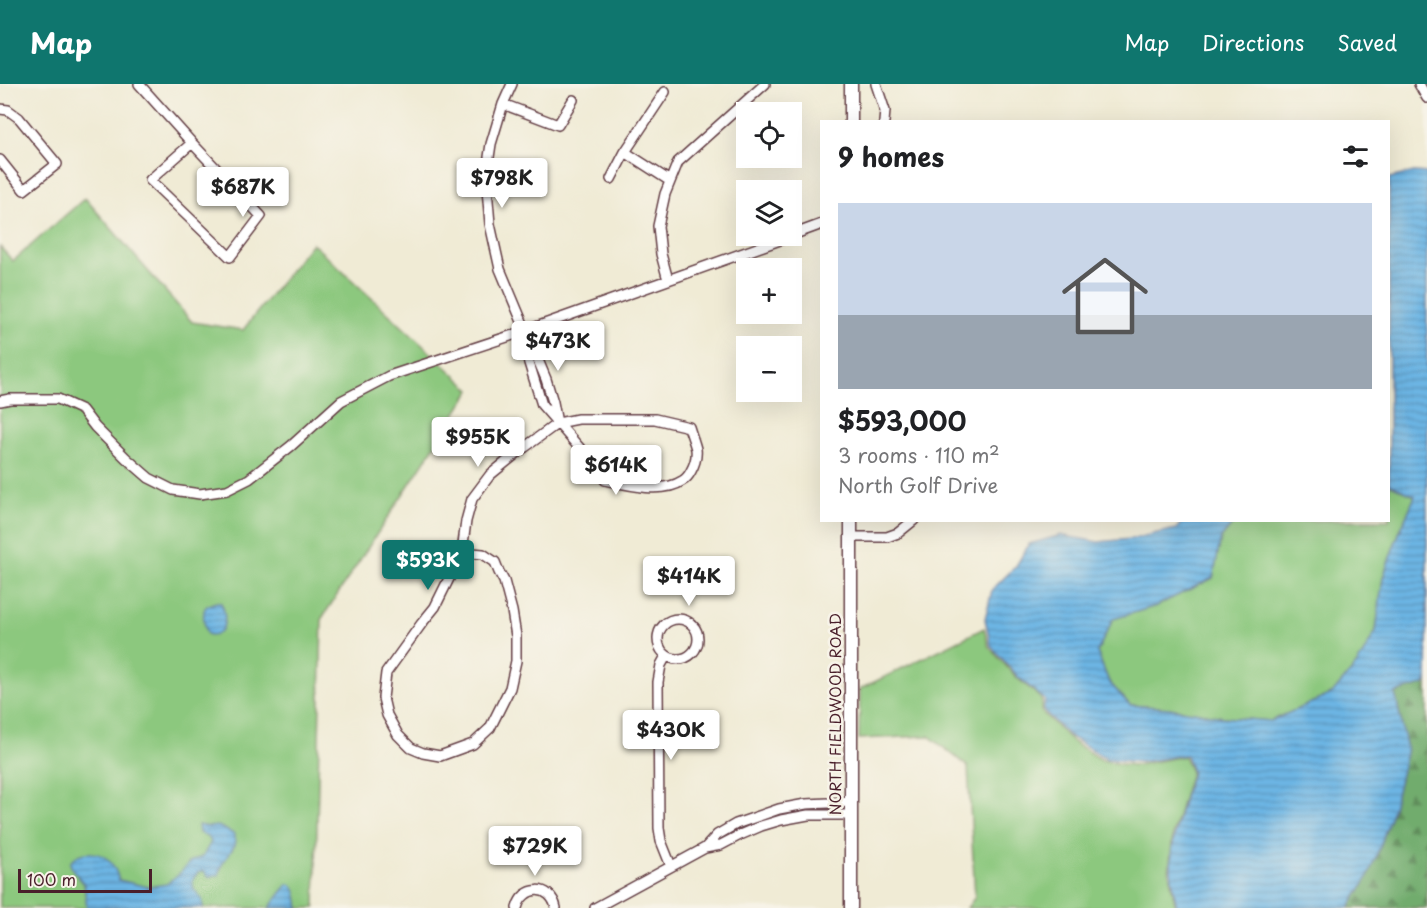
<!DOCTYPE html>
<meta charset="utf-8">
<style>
:root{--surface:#fff;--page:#f6f6f6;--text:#202124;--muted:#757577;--accent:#0f766e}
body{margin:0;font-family:"Playpen Sans",sans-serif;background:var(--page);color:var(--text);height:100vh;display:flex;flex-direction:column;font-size:22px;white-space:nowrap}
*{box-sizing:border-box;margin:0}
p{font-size:20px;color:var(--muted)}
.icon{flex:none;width:33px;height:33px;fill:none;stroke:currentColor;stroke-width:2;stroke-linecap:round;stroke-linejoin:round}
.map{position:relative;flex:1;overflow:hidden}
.side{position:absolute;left:820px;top:36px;width:570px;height:402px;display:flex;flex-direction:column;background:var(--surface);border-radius:0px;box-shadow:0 6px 24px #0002}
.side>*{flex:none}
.fabs{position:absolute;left:736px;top:18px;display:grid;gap:12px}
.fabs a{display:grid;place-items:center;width:66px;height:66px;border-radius:0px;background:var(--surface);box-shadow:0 6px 24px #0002;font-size:30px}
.scale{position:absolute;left:18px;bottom:15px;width:134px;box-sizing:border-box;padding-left:6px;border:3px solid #4a1f2b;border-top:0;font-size:16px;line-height:21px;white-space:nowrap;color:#4a1f2b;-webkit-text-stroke:4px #f7f3e8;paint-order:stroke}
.price{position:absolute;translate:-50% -51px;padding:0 14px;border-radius:6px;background:#fff;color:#222;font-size:20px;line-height:39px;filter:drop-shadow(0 2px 3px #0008)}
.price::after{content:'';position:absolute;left:50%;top:36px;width:18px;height:14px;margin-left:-9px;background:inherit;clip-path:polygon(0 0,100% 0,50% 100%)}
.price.current{background:var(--accent);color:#fff}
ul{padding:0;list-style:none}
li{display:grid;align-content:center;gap:12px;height:318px;padding:0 18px}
li span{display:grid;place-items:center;height:186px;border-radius:0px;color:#555}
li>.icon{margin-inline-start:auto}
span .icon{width:108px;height:108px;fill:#fffc;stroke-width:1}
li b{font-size:26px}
h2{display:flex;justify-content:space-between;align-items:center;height:72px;padding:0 18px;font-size:26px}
header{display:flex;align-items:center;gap:36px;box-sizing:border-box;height:84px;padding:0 30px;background:var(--accent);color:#fff}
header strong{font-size:28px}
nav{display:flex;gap:33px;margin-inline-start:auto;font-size:21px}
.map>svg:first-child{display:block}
.green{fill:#8cc87e;stroke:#6b7454;stroke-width:1.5}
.forest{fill:url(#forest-firs);stroke:#5e664c;stroke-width:1.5}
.water{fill:url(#water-rules);stroke:#5b6a88;stroke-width:1.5}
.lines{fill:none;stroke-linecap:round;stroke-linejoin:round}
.street-casing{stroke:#633e44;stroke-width:12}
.secondary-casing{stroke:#633e44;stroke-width:15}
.street{stroke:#fff;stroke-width:9}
.secondary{stroke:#fff;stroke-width:12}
.labels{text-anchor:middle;stroke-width:5;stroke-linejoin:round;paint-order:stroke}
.street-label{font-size:15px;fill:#4a1f2b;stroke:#f7f3e8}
</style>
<header>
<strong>Map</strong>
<nav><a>Map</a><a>Directions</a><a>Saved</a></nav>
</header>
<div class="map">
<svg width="1427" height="824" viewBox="0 0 1427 824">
<defs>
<pattern id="forest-firs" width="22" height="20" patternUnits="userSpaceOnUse" patternTransform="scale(1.5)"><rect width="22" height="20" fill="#71ac6d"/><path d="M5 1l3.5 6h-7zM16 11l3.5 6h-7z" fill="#5f8b5a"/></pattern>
<pattern id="water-rules" width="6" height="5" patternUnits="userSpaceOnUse" patternTransform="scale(1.5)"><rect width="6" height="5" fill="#6cb5e4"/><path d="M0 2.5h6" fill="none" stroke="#5b93b9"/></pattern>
</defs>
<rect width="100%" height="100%" fill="#f7f3e8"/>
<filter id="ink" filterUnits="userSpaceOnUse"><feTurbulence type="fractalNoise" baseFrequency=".0167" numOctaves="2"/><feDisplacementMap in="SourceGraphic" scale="12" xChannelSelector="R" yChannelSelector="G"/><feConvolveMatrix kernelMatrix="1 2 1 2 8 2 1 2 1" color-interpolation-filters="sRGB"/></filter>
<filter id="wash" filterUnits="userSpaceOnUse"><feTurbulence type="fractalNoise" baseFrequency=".008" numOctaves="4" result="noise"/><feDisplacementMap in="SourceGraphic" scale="24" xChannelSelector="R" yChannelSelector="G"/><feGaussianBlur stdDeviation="1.35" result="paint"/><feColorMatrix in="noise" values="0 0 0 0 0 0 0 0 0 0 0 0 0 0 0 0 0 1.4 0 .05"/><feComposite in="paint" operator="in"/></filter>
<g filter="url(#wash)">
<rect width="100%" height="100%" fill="#f0ebd5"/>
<path class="green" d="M85,114L192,238L243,246L312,159L471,306L322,534L315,824H0V163L13,177Z
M1389,400L1415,412L1395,459L1383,494L1376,547L1358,579L1333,609L1271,637L1223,633L1169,624L1130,621L1109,598L1097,568L1113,535L1156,522L1213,494L1221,454L1235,437L1389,436Z
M984,544L989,563L1017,594L1039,612L1042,617L1041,627L1073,658L1102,676L1120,680L1137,681L1184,672L1191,688L1173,749L1169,788L1176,824H967L975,813L968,683L929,652L859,655L860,605Z"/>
<path class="forest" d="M1427,596V824H1349L1367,795L1381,760L1392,728L1407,665L1395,609L1425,600Z"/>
<path class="water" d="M1414,88L1427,89V596L1426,600L1395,609L1407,665L1392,728L1381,760L1367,795L1349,824H1177C1175,812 1172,798 1171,786C1171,752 1182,720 1192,688L1186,671L1141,678L1107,675L1069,652L1043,626L1045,616L1018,593L991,562L985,535L992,506L1016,482L1029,460L1061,451L1098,458L1130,455L1176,445L1183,437H1235L1221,454L1213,494L1156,522L1113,535L1097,568L1109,598L1130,621L1169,624L1223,633L1271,637L1333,609L1358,579L1376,547L1383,494L1395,459L1415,412L1389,400V94Z
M217,518L221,519C228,531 226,556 207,550C205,543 201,528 206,523C209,520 213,519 217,518Z
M198,741L209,743L218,742L234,750C237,764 231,766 224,777C221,781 220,786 219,791L209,793L204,787L198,788L192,797L193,804L202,815L203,824H87L84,800L72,785L70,779C79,765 101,766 111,779C115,783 117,790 119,796L148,803L167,800L171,796L178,791L190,778L203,772L211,758L208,752L199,749Z
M288,800C298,801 297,815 299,824H269Z"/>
</g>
<g filter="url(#ink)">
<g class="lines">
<defs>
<path id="street" d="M139,0L192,59
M512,0L503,20L491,60L486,93L490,140L500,185L546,295L553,318L557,339
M876,0L885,27L884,38
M1419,0L1427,14
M503,20L558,41L573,16
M0,25L8,26L19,34L57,80L24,106L0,76
M192,59L261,132L230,173L150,96Z
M625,68L665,8
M611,95L625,68L670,97
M792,151L822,140
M668,196L661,170L658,142L665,110L678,78L765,0
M0,317L10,315H58L82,326L95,343L126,374L149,394L173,406L200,410L227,406L249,395L291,362L341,317L389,292L525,247L791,152
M851,453H887L898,449L914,436
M462,468L466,437L472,415L490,391L517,369L558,339L578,335H655L689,343C691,350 694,357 696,365C697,373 695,380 691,387C689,391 686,395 682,397C663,410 627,401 605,396L591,377L542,321L529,279L523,256L525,247
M462,468L483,470L495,478L499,488L504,497L512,527L516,552V577L510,604L490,644L473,660L440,672L423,669L411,664L398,651L387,631L383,614L386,589L422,539L435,523Z
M658 555a20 20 0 1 1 40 0a20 20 0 1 1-40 0Z
M666,572L661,581L658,598L659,744L661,757L671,782
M705,764L717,751L736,740L779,725L806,720L851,718
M517,824C523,801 551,800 556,824
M595,824L705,764L721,761L740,751L761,742L781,736L808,731H850"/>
<path id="secondary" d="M851,38V0
M851,436V824"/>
</defs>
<use href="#street" class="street-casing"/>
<use href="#secondary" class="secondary-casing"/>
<use href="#street" class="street"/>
<use href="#secondary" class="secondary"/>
</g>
</g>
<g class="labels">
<g class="street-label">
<text transform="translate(836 630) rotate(-90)" y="5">NORTH FIELDWOOD ROAD</text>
</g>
</g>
</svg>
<div class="fabs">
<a><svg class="icon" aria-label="locate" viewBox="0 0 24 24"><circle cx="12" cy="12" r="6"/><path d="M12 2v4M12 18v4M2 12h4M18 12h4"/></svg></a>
<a><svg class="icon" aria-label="layers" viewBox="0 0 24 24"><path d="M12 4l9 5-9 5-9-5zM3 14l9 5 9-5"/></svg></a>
<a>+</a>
<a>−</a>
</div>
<div class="scale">100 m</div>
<b class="price" style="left:502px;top:125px">$798K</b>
<b class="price" style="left:243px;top:134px">$687K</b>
<b class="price" style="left:558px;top:288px">$473K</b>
<b class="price" style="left:478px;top:384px">$955K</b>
<b class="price" style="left:616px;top:412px">$614K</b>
<b class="price current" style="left:428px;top:507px">$593K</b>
<b class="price" style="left:689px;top:523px">$414K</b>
<b class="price" style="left:671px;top:677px">$430K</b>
<b class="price" style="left:535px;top:793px">$729K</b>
<section class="side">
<h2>9 homes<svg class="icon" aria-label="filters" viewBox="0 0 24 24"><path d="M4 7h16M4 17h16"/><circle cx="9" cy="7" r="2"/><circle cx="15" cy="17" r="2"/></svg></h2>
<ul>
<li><span style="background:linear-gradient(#c9d6e8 60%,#9aa5b1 0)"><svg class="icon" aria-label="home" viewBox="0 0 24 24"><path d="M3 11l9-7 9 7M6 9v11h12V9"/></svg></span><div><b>$593,000</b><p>3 rooms · 110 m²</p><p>North Golf Drive</p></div></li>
</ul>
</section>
</div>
